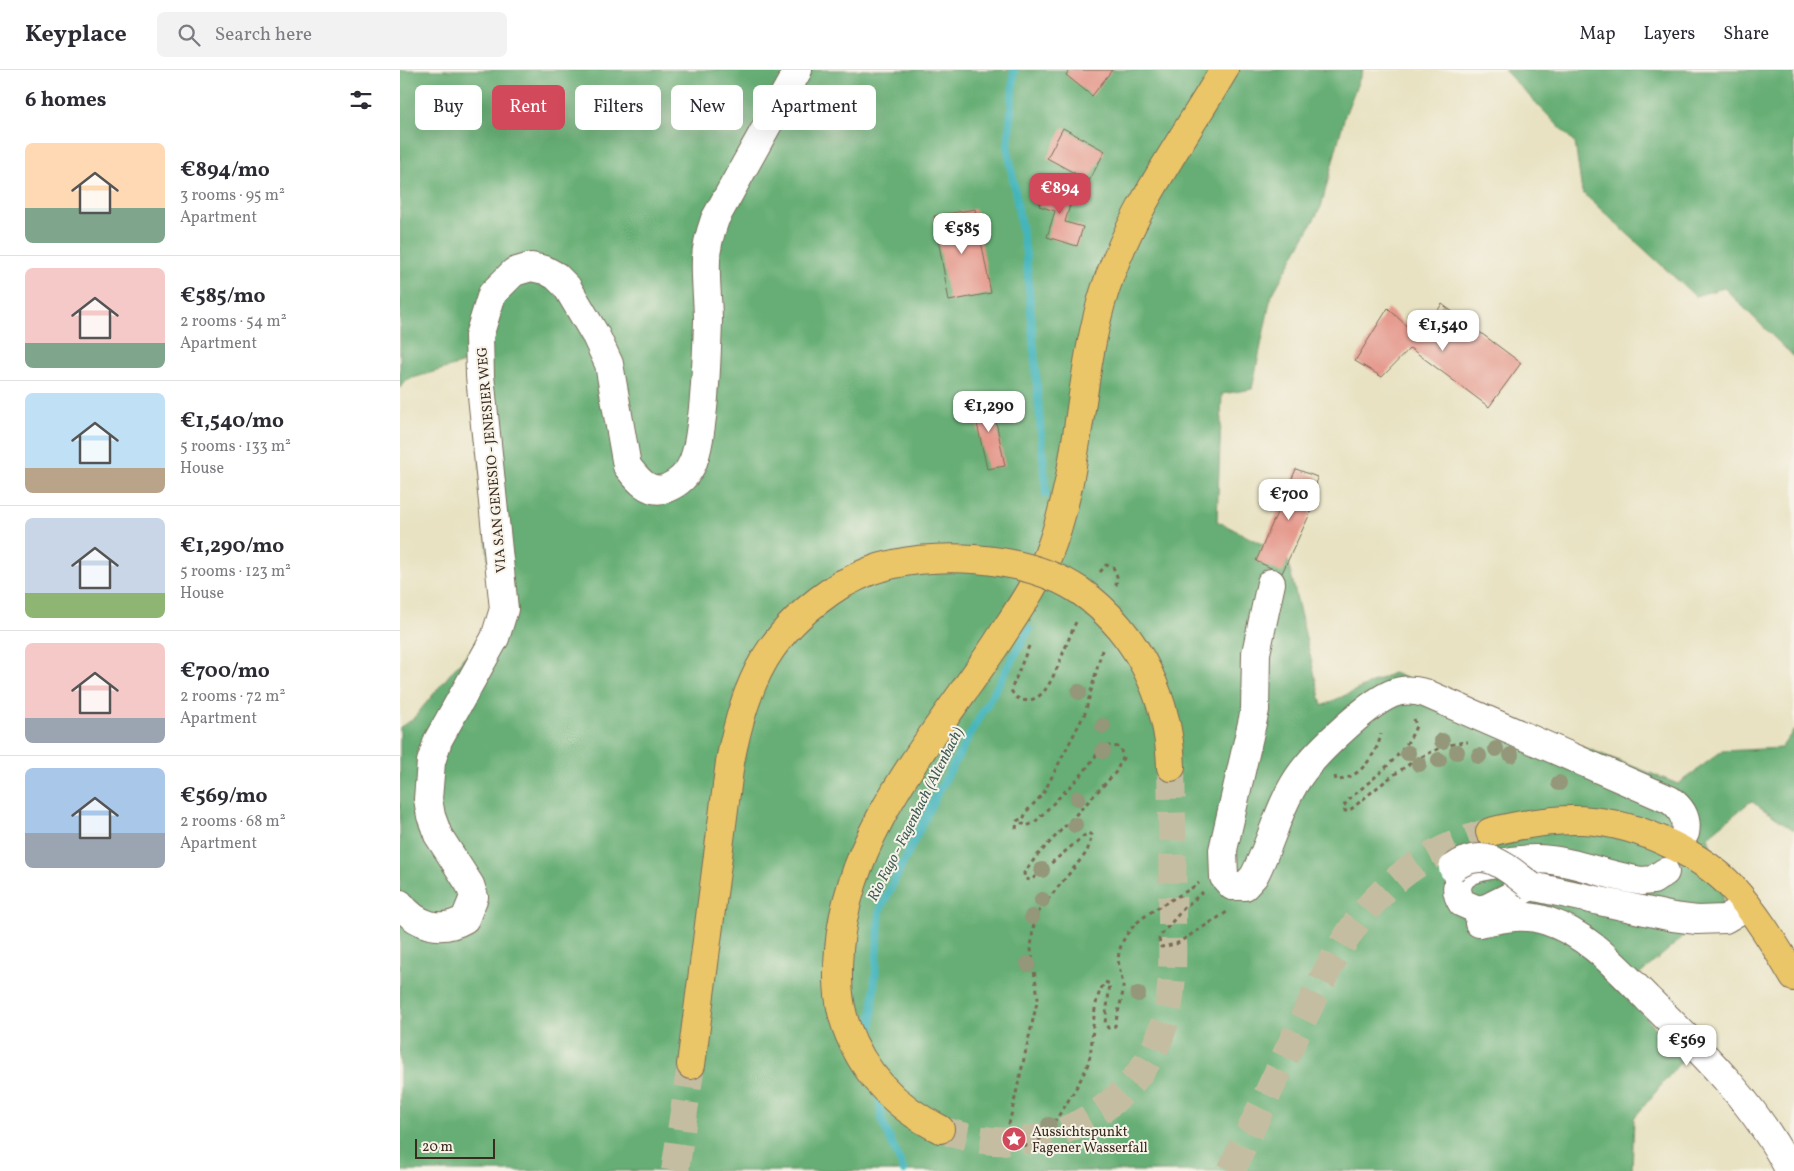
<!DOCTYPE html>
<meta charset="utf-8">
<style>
:root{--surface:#fff;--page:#f2f2f3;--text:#2b2b33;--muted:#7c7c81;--line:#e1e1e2;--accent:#d1495b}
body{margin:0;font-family:Vollkorn,serif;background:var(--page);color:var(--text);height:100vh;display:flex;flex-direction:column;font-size:19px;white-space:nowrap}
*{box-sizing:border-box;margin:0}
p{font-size:16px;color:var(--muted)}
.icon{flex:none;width:28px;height:28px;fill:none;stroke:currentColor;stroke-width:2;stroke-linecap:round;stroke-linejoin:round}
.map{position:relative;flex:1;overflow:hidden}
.panel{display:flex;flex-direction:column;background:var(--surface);width:400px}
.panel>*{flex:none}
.banner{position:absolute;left:15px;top:15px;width:475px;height:45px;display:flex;gap:10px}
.scale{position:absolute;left:15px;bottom:12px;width:80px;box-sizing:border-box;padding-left:5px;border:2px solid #3b2a1e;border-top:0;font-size:14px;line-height:18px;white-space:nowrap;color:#3b2a1e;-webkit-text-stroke:4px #f7f3e8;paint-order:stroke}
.price{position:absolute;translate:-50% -42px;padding:0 11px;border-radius:10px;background:#fff;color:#222;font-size:16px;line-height:32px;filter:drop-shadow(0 1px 2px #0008)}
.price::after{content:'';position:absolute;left:50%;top:30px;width:15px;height:11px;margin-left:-8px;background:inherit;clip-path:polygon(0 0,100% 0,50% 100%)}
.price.on{background:var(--accent);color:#fff}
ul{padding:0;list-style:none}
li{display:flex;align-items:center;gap:15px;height:125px;padding:0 25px}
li+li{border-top:1px solid var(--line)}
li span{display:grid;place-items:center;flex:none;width:140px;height:100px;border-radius:8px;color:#555}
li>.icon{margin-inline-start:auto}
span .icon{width:60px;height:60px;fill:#fffc;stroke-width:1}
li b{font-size:21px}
h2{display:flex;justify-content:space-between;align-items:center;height:60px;padding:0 25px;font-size:21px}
.pill{padding:0 18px;border-radius:8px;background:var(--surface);box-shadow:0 5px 20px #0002;font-size:18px;line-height:45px}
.pill.on{background:var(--accent);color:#fff}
header{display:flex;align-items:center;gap:30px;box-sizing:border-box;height:70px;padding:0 25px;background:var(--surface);border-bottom:1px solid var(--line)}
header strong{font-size:24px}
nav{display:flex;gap:28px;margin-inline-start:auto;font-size:18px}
.search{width:350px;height:45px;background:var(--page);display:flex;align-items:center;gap:12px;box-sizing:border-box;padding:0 18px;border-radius:8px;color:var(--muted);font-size:19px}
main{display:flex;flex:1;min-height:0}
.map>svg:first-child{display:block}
.forest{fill:#66ae75;stroke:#506c4a}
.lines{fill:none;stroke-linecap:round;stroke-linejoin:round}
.stream{stroke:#45b5bc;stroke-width:8}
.building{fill:#e5988c}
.major-tunnel{stroke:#c5bda1;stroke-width:28;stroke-dasharray:28 14;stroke-linecap:butt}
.minor-casing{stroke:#786a57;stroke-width:30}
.major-casing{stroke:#786a57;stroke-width:30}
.path{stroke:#786a57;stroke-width:3;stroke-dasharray:4 4;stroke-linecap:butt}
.minor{stroke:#fff;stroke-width:28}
.major{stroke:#eac669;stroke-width:28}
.minor-bridge-casing{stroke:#786a57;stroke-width:30;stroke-linecap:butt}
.major-bridge-casing{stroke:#786a57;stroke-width:30;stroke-linecap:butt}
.minor-bridge{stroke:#fff;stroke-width:28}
.major-bridge{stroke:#eac669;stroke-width:28}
.tree{fill:#949779}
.labels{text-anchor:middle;stroke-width:4;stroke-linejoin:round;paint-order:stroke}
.street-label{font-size:14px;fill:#3b2a1e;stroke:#f7f3e8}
.poi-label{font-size:14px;fill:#3b2a1e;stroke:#f7f3e8;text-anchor:start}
.water-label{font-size:15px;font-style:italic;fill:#3e5b55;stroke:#f7f3e8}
</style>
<header>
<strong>Keyplace</strong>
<div class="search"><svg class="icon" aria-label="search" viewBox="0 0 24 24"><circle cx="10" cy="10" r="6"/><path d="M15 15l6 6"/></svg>Search here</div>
<nav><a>Map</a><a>Layers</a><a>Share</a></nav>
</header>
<main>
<section class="panel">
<h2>6 homes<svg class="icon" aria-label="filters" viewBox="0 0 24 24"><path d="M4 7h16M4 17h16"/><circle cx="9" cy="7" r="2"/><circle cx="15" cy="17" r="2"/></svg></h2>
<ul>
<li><span style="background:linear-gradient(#ffd9b3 65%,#7fa58c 0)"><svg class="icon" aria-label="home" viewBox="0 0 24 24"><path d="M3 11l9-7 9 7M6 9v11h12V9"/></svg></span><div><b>€894/mo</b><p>3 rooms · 95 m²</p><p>Apartment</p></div></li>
<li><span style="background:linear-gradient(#f6c9c9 75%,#7fa58c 0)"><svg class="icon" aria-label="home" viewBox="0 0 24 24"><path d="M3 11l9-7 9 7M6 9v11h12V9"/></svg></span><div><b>€585/mo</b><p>2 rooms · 54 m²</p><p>Apartment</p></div></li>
<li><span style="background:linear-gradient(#bfe0f5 75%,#b9a48a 0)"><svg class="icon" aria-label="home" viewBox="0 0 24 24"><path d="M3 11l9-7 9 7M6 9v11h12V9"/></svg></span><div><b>€1,540/mo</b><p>5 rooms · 133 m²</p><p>House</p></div></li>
<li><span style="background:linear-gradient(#c9d6e8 75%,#8fb573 0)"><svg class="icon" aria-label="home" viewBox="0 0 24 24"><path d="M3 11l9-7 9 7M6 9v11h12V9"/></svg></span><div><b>€1,290/mo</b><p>5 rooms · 123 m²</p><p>House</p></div></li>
<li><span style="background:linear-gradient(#f6c9c9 75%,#9aa5b1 0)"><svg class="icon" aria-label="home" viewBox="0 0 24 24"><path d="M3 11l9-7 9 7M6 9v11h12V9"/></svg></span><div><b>€700/mo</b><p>2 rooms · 72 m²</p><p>Apartment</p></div></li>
<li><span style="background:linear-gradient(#a9c7e8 65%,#9aa5b1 0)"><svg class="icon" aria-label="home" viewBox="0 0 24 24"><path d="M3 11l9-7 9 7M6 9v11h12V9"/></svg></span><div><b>€569/mo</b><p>2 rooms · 68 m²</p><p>Apartment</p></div></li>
</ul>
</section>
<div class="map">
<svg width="1394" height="1101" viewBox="0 0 1394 1101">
<rect width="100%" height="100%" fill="#f7f3e8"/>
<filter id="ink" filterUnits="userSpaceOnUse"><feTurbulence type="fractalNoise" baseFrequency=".02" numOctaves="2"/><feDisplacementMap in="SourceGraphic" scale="10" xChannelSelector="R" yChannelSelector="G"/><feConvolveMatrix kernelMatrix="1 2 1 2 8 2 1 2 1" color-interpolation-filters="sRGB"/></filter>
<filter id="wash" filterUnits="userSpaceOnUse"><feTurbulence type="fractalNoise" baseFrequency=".0096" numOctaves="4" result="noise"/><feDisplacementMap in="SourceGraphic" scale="20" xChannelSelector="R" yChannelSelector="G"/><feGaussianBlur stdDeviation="1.12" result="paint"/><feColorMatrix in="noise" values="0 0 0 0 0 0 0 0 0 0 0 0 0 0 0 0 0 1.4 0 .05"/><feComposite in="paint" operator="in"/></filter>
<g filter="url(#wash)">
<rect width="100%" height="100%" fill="#e8e2c2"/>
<path class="forest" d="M0,0H963L945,45L921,137L871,227L852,319L822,324L817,451L887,487L922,636L993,603L1278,714L1322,681L1381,678L1394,660V760L1351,731L1308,766L1324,831L1222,920L1283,989L1234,1048L1232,1101H0V657L12,650L80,568L93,547L71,291L6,310L0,318Z
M1104,0H1394V287L1324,218L1295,226L1182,122L1175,73Z"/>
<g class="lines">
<path class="stream" d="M614,0L608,80L626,184L646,424
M475,992L471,963L480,840L536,726L629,559
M479,1025L482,1051L504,1101"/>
</g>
<g id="blocks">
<path class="building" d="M669,0H712L692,26L666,5Z
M663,58L705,81L689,111L647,88Z
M646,113L674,122L665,152L683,157L677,176L647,167L655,141L639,136Z
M575,139L591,223L549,231L534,146Z
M1042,234L1121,293L1089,337L1010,278L982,307L955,291L988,238L1019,268Z
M591,327L605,396L587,399L572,331Z
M896,399L917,407L915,433L882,503L856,491Z"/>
</g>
</g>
<g filter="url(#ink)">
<use href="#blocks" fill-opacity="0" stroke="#786a57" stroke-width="1"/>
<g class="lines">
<path class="major-tunnel" d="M540,1059C582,1075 631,1077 672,1057C720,1035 758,992 768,939C774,908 772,876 772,844C773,795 772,746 771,697
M275,1101L291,995
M831,1101C853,1055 874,1010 896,964C919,917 942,863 980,825C1009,794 1049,773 1090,762"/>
<defs>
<path id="minor" d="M871,513L856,583L855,640L823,780L824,807L832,816H845L854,806C871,774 878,738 898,708C913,685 966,635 991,624C1002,619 1014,620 1025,623L1270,730C1281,738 1288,748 1285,763
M1265,802L1253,810L1242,811C1184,802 1160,779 1096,794C1086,796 1075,797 1066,803C1055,811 1055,822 1062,833L1078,840L1087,838L1131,816L1273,847L1297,850L1325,849L1347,836
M0,834C17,856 41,863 65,849L74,827L70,815L38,765L31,746L28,729L31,692L38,670L95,568L104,539L80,306L79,266L92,224L114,202L131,197L145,200L156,206L167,217L196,266L209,294L227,396C237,409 249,425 267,418C279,413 288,404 293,392C299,377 300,362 302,347C306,315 307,283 308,251C308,231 305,211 306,190C306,176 310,163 315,149L398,0
M1079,853C1103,848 1123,843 1147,851C1188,864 1218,899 1248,929C1302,982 1355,1033 1390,1101"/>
<path id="major" d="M748,602C763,633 770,662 771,697
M1090,762C1159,745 1207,743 1272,775C1294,786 1314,798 1331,816C1356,843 1375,875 1394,907
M291,995L330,692C346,609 369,560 442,514
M540,1059C495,1037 463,1003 446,956C437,930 437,905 439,879C449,760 533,669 597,573C615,545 635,517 648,485C680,404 678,316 701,233C725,148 780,75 824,0"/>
</defs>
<use href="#minor" class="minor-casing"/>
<use href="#major" class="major-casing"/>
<path class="path" d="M700,502L706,495L713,497L717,506L716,516
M629,576L611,620C618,635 635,633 645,620C655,608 668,569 676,552
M702,580L685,643L643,724L626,742L622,753L626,756L634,753L683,703L697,684L709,676L720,677L723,688L715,703L636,787L624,803L625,809L631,810L685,765L688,763L692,765L687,782L640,839L633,858L631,879L638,928L609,1054C610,1062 611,1073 621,1075C629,1077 639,1071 644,1065C655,1053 686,1005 689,990C695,965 690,934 705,912L710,914L705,953L708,958L715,956C717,944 721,933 723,921C724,909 716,895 719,883C726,846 772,833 799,813
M1014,649L1016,656C1004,687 973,708 948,730L943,737L945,741H949C980,715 1026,674 1068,672
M935,706L936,710C958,710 977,685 981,664
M616,759L617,751L622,748
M803,822L783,839L761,865L759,869L761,877L776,874L827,842"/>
<use href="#minor" class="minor"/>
<use href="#major" class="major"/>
<defs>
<path id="minor-bridge" d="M1053,798C1085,775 1104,796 1131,816"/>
<path id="major-bridge" d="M442,514C451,510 460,505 470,501C529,479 627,485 680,521C709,541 733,571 748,602"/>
</defs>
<use href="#minor-bridge" class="minor-bridge-casing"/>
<use href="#major-bridge" class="major-bridge-casing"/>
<use href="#minor-bridge" class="minor-bridge"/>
<use href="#major-bridge" class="major-bridge"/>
</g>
<g class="tree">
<circle cx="679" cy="622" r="8"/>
<circle cx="703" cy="656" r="8"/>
<circle cx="1042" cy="671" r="8"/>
<circle cx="1096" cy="679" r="8"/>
<circle cx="703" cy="681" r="8"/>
<circle cx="1057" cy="682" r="8"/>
<circle cx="1008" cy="683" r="8"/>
<circle cx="1111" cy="685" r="8"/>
<circle cx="1079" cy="686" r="8"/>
<circle cx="1039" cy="690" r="8"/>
<circle cx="1019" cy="694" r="8"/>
<circle cx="1159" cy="713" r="8"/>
<circle cx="678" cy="728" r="8"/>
<circle cx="675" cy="755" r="8"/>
<circle cx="642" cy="800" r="8"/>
<circle cx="642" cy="830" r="8"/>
<circle cx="632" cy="847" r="8"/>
<circle cx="628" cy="894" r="8"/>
<circle cx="738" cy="924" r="8"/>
<circle cx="649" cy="1055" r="8"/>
</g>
</g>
<defs>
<symbol id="sight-disc" viewBox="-11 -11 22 22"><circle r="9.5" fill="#d1495b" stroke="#f7f3e8"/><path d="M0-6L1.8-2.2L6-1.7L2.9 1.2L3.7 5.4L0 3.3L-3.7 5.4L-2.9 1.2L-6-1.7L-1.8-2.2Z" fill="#fff"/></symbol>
</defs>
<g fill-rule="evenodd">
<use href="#sight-disc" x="600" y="1055" width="28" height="28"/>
</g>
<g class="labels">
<g class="street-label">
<text transform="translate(91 390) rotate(-95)" y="5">VIA SAN GENESIO - JENESIER WEG</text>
</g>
<g class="poi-label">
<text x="632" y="1066">Aussichtspunkt<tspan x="632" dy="16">Fagener Wasserfall</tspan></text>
</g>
<g class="water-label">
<text transform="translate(515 744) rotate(-63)" y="5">Rio Fago - Fagenbach (Altenbach)</text>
</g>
</g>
</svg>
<div class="scale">20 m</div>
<b class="price on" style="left:660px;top:145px">€894</b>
<b class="price" style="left:562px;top:185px">€585</b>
<b class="price" style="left:1043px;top:282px">€1,540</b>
<b class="price" style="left:589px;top:363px">€1,290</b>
<b class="price" style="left:889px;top:451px">€700</b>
<b class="price" style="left:1287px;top:997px">€569</b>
<div class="banner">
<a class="pill">Buy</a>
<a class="pill on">Rent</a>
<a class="pill">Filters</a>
<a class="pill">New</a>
<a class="pill">Apartment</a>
</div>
</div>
</main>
